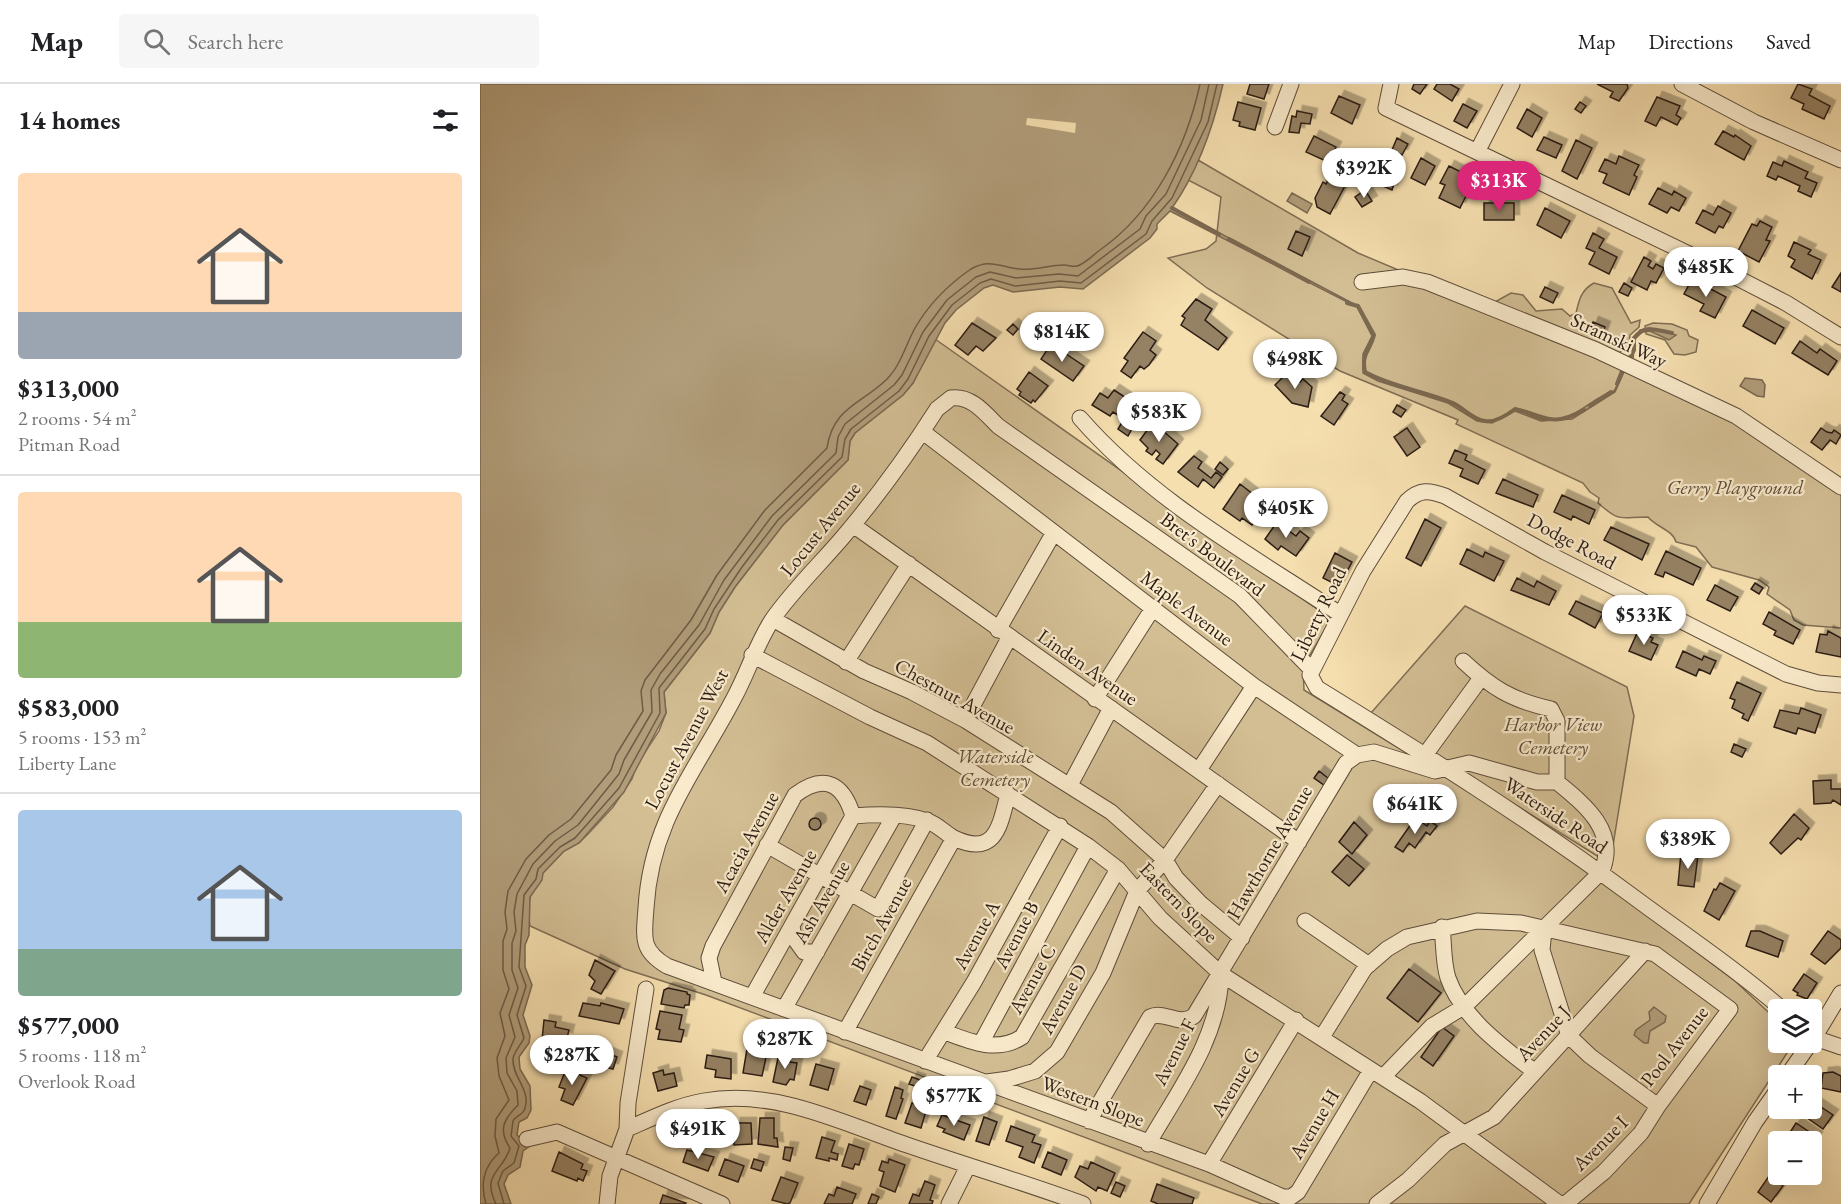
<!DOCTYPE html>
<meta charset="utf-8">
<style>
:root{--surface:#fff;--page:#f6f6f6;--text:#202124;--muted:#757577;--line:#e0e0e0;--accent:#db2777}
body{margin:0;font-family:"EB Garamond",serif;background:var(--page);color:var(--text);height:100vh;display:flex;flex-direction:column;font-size:22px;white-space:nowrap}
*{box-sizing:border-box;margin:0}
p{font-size:20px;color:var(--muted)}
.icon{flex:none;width:33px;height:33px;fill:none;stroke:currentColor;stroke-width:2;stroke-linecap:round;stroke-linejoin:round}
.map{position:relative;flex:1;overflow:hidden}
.details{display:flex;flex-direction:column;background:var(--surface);width:480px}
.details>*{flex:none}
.controls{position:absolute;left:1288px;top:915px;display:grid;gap:12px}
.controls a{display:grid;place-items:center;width:54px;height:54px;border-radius:6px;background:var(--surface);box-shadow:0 6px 24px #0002;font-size:30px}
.price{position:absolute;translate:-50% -51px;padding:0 14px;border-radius:21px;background:#fff;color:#222;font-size:20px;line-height:39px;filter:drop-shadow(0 2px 3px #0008)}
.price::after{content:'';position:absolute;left:50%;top:36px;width:18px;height:14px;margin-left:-9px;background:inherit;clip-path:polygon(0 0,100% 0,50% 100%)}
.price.on{background:var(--accent);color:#fff}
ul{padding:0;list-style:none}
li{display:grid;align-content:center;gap:12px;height:318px;padding:0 18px}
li+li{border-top:2px solid var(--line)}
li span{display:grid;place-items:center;height:186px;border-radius:6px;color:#555}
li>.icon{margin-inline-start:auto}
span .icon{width:108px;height:108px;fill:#fffc;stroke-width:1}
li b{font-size:26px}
h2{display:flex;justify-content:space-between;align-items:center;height:72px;padding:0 18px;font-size:26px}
header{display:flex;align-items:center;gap:36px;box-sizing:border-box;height:84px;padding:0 30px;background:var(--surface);border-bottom:2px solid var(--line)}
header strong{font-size:28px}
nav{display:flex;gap:33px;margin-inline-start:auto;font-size:21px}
.search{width:420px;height:54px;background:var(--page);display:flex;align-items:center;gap:15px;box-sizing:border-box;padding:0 21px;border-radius:6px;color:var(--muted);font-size:22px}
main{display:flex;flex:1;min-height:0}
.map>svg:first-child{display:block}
.green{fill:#d3be94;stroke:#7f6d54;stroke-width:1.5}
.water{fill:#b19d7a;stroke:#7b6951;stroke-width:1.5}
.pier{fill:#f6dfaf}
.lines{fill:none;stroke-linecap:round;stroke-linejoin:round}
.shore{stroke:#6e5c46;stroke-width:1.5}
.stream{stroke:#7b6951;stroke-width:4}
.building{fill:#958164;stroke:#2b1c13;stroke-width:1.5;filter:url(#shadow)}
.minor-casing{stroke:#5e4d3a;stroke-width:17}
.minor{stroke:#f9eacb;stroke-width:15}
.labels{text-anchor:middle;stroke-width:4.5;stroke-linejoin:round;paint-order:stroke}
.street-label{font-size:20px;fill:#2b1c13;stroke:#f9eacb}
.park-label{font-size:20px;font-style:italic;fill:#5d4d3a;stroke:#f9eacb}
</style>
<header>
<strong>Map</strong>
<div class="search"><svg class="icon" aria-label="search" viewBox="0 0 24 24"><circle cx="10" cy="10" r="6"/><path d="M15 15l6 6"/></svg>Search here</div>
<nav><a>Map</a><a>Directions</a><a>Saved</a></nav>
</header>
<main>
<section class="details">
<h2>14 homes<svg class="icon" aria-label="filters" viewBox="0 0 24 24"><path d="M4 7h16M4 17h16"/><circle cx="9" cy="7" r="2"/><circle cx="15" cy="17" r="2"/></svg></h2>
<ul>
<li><span style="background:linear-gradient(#ffd9b3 75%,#9aa5b1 0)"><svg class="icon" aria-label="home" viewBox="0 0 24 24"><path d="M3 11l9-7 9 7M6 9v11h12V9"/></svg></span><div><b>$313,000</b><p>2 rooms · 54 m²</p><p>Pitman Road</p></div></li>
<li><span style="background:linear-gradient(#ffd9b3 70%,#8fb573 0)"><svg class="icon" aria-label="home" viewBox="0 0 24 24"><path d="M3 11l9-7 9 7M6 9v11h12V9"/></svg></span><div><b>$583,000</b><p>5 rooms · 153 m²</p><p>Liberty Lane</p></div></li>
<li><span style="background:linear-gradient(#a9c7e8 75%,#7fa58c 0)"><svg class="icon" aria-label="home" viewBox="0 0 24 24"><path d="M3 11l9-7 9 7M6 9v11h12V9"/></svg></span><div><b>$577,000</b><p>5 rooms · 118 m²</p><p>Overlook Road</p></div></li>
</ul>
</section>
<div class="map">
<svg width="1361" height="1120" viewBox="0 0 1361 1120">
<defs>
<filter id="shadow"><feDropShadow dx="5.5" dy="-5.5" stdDeviation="0" flood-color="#0004"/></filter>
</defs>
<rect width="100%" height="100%" fill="#f6dfaf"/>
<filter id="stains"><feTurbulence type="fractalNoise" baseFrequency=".00333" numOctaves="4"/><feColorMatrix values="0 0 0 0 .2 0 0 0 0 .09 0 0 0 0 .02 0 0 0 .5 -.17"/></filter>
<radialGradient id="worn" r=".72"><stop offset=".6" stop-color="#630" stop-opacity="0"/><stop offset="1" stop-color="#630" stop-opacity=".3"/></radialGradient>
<path class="green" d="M718,76L878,169L1011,225L1013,219L1031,209L1043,211L1056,227L1082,225L1090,232L1096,229C1099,216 1101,206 1114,199L1132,204L1151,239L1160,236L1159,243L1150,251L1149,261L1139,269L1238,324L1361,400V544L1323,541L1314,536L1310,526L1287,510L1289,503L1279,496L1232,483L1216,463L1196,458C1193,446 1176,443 1168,433C1138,433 1141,439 1118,419L1119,414L1110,408L1103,399L976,340L978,336L860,287L727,204L688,174L726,165L736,157L741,113L708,96Z
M1173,239L1192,240L1207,246L1209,252L1218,256L1216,268L1205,271L1194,270L1185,256L1166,250L1165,242Z
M455,255L851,535L823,583L824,606L1008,719L1128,802L1255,897L1299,938V958L1311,959L1309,966L1209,1120H782L226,911L145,885L50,842L48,828L50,813L63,789L84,767L99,759L108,750L133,723L152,695L156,682L179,647L186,629L184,608L230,549L239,528L255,503L303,441L368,376L370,357L375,349L423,311L433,299Z
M985,522L1147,603L1154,632L1130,780L890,630Z"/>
<path class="water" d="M0,0H743C733,44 718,87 692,124L878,222L894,251L884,271L885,288C912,303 945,307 973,319C984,324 993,336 1005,337C1015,339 1026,331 1035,325C1045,328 1056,335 1066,336C1096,338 1108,315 1134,307L1144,288L1135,308L1092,335L1061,337L1035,327L1012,339L997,337L968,319L898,297L883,289V270L892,252L877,223L690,127L677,140V145L670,154L603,205L580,203L533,208L513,201L504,204L476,226L465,239L433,299L423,311L375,349L370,357L368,376L303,441L255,503L239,528L230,549L184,608L186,629L144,708L99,759L84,767L63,789L62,796L50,813L49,851L45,861V883L52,901L43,931L50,952L49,959L39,973L40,985L50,1002L51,1026L47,1034L39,1038L37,1051L50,1062L43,1067L40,1083L28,1091L24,1100L31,1120H0Z
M812,109L832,120L827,129L807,117Z
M1170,244L1196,251L1189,256L1170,247L1162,248L1155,255L1153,275H1149L1154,266V254L1160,246Z
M1265,294L1282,296L1285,301L1284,313L1277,312L1260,302Z
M1174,923L1186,932L1185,938L1170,947L1168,959H1164L1154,951L1156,946L1170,936L1169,928Z"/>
<path class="pier" d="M547,34L596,39L595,49L546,41Z"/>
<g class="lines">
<path class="shore" d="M6,1120C0,1100 3,1083 19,1069L15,1052L16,1035L29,1016L19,992L17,974L25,952L20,929L29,905L23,886V857L27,845L25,828L28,807L46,775L69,751L91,735L131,686L136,671L163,627L161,607L165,596L211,536L237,491L285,426L347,364C353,323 382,320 407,295C421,281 426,260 435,244C449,220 469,200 491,185C509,174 521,183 539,185C553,187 569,181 584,181C588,181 594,183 597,182C605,180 614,170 620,166C674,128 706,64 720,0
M16,1120C1,1089 23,1088 30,1064C17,1045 25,1034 38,1021L37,1007L27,989L26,974L35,953L29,931L38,904L32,886V859L36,847L34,828L37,810L53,780L75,757L98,741L139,690L144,676L172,628L171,606L180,590L219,541L244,496L292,432L356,369L358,353L365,340L414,301L422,291L443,248L467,216L496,193L510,188L536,194L579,190L598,192L660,145L666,132L686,110L721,36L729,0
M24,1120L18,1099L23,1087L34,1079L39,1062L31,1052L33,1037C36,1031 44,1031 45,1024C51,1006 32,993 33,975C34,967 41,961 44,954L37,931L46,902L39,883L44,811L56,795L58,785L80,763L95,754L139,704L180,629L179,604L225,545L234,525L262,483L298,436L362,373L365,355L371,345L419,307L428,295L449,252L472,221L500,199L511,195L535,202L580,197L601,199L666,150L672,137L692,114L728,38L737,0"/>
<path class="stream" d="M692,124L739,150
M749,155L829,198
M867,219L878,222L894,251C890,268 881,269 885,288C912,303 945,307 973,319C984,324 993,336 1005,337C1015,339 1027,331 1035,325C1067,332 1070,344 1104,326
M1150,273L1154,266V254C1165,240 1176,246 1192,249
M1137,300L1142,287
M1110,322L1131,308"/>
</g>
<path class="building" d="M770,0H789L784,15L767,10Z
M934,0H947L940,10L932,5Z
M957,0H970L979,5L972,17L954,5Z
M1117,0H1147L1148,4L1139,17L1130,13L1133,8Z
M1318,0L1332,5L1329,11L1350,22L1344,35L1322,25L1324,20L1311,14Z
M859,12L880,21L872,40L851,29Z
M1177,13L1200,22L1196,31L1201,34L1197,41L1181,33L1176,42L1165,37Z
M758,18L781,24L775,46L759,42L760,38L753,36Z
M1100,18L1106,22L1101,29L1095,25Z
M983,20L997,27L987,44L974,37Z
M1047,25L1062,34L1052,53L1037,44Z
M817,27L832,30L830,40L821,39L819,49L809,48L812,32L816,33Z
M1243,47L1254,53L1255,51L1271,62L1264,76L1235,60Z
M834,52L856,63L848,78L826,68Z
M1064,53L1082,61L1076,74L1057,66Z
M917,54L928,60L922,71L912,66Z
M1096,56L1112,64L1097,95L1082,87Z
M1139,72L1159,81L1154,91L1157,93L1149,111L1123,99L1127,90L1119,87L1125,75L1136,80Z
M941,74L955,82L945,101L931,94Z
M1304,77L1328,88L1325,94L1337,99L1331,113L1318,107L1320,102L1298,92L1296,96L1287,92L1293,78L1302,82Z
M898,79L915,86L911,96L915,97L912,106L889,96Z
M969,82L985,90L980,100L990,104L980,124L959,114L965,101L960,99Z
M851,92L866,100L850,130L837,123L835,114L843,98L846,100Z
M1178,104L1192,111L1194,107L1206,114L1199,127L1191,123L1187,129L1169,120Z
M885,106L892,117L882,123L875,113Z
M1004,119H1034V136H1004Z
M1238,122L1251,129L1243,144L1239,142L1235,149L1216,139L1223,126L1233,131Z
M1065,124L1090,137L1081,154L1057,141Z
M1280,137L1292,143L1286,156L1290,157L1279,178L1258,167L1272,140L1277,142Z
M816,147L830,153L822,172L808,165Z
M1113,149L1124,155L1119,164L1137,173L1129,190L1109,180L1115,168L1106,164Z
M1314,158L1331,166L1328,170L1341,176L1332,195L1311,183L1315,176L1308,172Z
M1164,173L1171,177L1168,182L1173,185L1176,180L1184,184L1176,199L1171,197L1167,206L1151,198Z
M1361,189V208L1352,203Z
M1212,195L1246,213L1235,234L1220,227L1224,220L1204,210Z
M1144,199L1152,204L1148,212L1139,208Z
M1065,203L1078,209L1073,219L1060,213Z
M716,215L732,225L725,236L747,254L738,266L701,241L705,234L702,232Z
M1272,226L1304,244L1295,260L1263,242Z
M1113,238L1125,243L1121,254L1109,249Z
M492,239L516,254L503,267L496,262L488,271L475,261Z
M533,240L538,245L533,251L527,246Z
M663,248L676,257L670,266L676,271L669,281L664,285L660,282L651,294L641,287L648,277L644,274Z
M1320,257L1337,269L1340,265L1357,277L1348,291L1312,269Z
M571,260L604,282L593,297L561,275Z
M809,287L820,298L823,295L832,303L828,323L812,319L795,301Z
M549,288L568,302L555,318L553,316L551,319L539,311L541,308L537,305Z
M634,306L663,325L648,352L638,345L644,335L633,328L630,332L612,321L620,309L628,314Z
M860,308L865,311L862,316L868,320L854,341L841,332Z
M917,321L926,326L921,333L913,328Z
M673,338L698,360L683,380L676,375L680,370L676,366L672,371L666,367L668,364L660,356Z
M927,344L940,363L927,372L914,353Z
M1341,344L1347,348L1352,349L1354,346L1361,351L1356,360L1350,356L1342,366L1331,358Z
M975,366L987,371L985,376L1005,386L998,400L980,392L983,385L969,379Z
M714,372L722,378L718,384L731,394L736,388L742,393L734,404L723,395L718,403L698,388Z
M740,378L748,385L743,391L735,385Z
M1023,395L1058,411L1053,423L1016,409Z
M760,400L787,421L772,441L762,434L760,437L743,425Z
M1082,411L1115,426L1109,440L1093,432L1091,436L1074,428Z
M945,435L961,444L941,482L926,474Z
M797,438L816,452L820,447L829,454L816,472L801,462L798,466L785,455Z
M1131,443L1169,460L1162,476L1124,456Z
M987,465L1003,473L1005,468L1024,477L1014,497L980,480Z
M1186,467L1221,484L1213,501L1185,488L1183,493L1175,490Z
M855,469L872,478L859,502L843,494Z
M1037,494L1054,503L1057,497L1076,507L1069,521L1031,506Z
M1275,499L1283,504L1279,510L1271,505Z
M1235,501L1258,513L1250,527L1227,516Z
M1096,517L1123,529L1115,544L1089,530Z
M1289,528L1320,546L1313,560L1294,551L1296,547L1283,540Z
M1158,547L1173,554L1171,558L1178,561L1171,576L1149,567Z
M1348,547L1361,554V573L1336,568L1340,550L1347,551Z
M1203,567L1222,576L1224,572L1236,577L1230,590L1219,585L1216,592L1196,583Z
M1257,598L1281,609L1268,637L1262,634L1264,630L1252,624L1255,616L1250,614Z
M1321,624L1341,631L1335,649L1318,644L1316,650L1294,643L1300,626L1319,630Z
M1254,660L1266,665L1262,673L1251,668Z
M839,687L853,698L848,704L834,694Z
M1351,696V705H1361V721L1353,716L1351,719L1334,720L1333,697Z
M1314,730L1329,744L1321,756L1318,754L1301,770L1290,759Z
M329 740a6 6 0 1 1 12 0a6 6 0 1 1-12 0Z
M940,737L947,742L950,737L957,742L950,751L946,748L935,764L929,759L923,768L915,763L931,740L936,744Z
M874,738L887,751L872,770L859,758Z
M1201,769L1218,771L1214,803L1198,801Z
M867,771L884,785L869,802L852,788Z
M1240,799L1255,807L1239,836L1224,827L1234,805L1236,806Z
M1271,847H1280L1303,857L1298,873L1266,862Z
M1348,847L1361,856V864L1345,880L1331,870Z
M115,876L135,887L121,910L111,905L115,897L109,891Z
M929,885L961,909L938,938L907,914Z
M1324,890L1337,899L1327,915L1317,911L1318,909L1313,906Z
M188,904L207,908V910L210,911L209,921H205L204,924L181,920L184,906Z
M103,919L120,922L121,919L144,925L139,940L99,932Z
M180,927L202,931L199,945L204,946L201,958L178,955L180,946L176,945Z
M64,936L76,938L75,943L89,946L87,954L77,952L73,968L61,966Z
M962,943L974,952L953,982L941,973Z
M267,965L287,969L282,992L263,989Z
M119,966L137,973L133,985L114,980Z
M299,969L311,972L310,978L317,979L314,996L310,995L306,1001L293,998Z
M227,971L251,975V995L235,993L236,986L225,984Z
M336,980L354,985L348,1006L330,1001Z
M86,985L107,994L93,1021L81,1016L85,1005L79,1003Z
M183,986L184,991L194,989L197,1002L178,1007L173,989Z
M1353,988L1361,992V1008L1341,1004L1343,989Z
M432,993L440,996L438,1003L429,1000Z
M380,1002L391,1006L386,1021L374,1017Z
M415,1003L423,1006L421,1014L423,1015L416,1035L406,1032Z
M1332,1017L1353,1031L1343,1045L1323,1031L1327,1024H1332Z
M443,1018L448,1020L441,1044L425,1039L432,1019L442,1022Z
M462,1031L490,1041L484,1056L463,1048L465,1045L457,1042Z
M504,1033L517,1038L509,1061L496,1057Z
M280,1034H294V1054H297L298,1063L278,1060Z
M255,1039H271L272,1060L254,1061Z
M1316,1039L1337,1053L1332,1061V1058H1315L1307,1053Z
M238,1041L242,1043L244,1060L227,1062V1059L219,1060L217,1043Z
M531,1042L555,1051L552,1058L561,1061L554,1079L539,1073L543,1063L526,1057Z
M342,1053L355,1057L351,1068L358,1070L357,1076L349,1074V1077L336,1074Z
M369,1060L384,1065L379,1081L375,1080L373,1085L362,1082Z
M1298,1062L1299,1063V1081L1290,1074Z
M305,1063L313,1064L310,1077L303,1075Z
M207,1066L234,1073L228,1087L203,1078Z
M79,1068L103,1080L101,1085L107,1087L103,1097L98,1094L97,1097L72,1087Z
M568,1068L587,1076L581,1091L562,1083Z
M245,1075L264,1082L258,1098L239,1091Z
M274,1075L284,1078L281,1087L271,1084Z
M409,1075L425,1081L415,1108L400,1102L404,1088L399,1086L402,1077L408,1079Z
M611,1078L635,1089L627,1107L618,1103L616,1107L595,1093L600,1082L608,1085Z
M1289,1092L1303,1102L1291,1118L1278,1108Z
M301,1093L318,1099L310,1119L307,1120L292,1116Z
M445,1097L455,1101L450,1116L453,1117L452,1120H429L433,1110L439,1112Z
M636,1098L645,1102L640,1113L631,1109Z
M677,1100L714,1114L712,1120H678L671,1117Z
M357,1103L376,1110L372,1120H344L349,1110L354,1112Z
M392,1110L399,1113L396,1120H388Z
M183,1111L206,1119L205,1120H180Z"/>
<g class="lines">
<defs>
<path id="minor" d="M911,0L906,24L1240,185L1306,219L1361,253
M1202,0L1274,38L1361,76
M795,43L811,0
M998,66L1032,0
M882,198L923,193L947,198L1116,266L1256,332L1361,403
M600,334C671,416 771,471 860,530
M443,348L774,602L877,671L894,668L955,687L989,679L1057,698H1077
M373,441L819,758
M293,535L384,587L432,608L485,636L631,728L685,776L696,794L720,819L762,854
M518,546L573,450
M272,571L390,633L447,659L608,762L638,785L680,834L741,890L940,1017L1080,1120
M983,577C1012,604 1031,616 1071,625L1077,637V698
M366,578L429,480
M832,586L760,512L518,342C505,329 491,311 471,314L457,325C429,369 397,413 363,453C340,480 312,507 292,536C276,561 268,588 254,614C216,687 171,736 166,824C164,853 160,866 187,882L729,1080L803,1113H811L818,1108L891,986
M615,615L673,524
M485,636L529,554
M945,671L1001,594
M719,686L774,602
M590,701L631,624
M373,732C396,730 426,729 447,737C457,740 465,749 474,754C516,774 520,741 528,710
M287,761L398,825L447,736
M825,837L889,881
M312,842L314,854L324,868H337
M962,843C964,859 963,879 968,894C982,934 1023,963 1055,988
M1064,846L1062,866L1089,952L1110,972L1178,1022
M234,898L229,874L233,862L315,711C344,689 363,699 373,732
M272,913L373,732
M304,925L414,732
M1303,926C1255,884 1202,849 1151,811C1050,736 944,670 837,604L830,591L883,487L927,417C940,405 949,406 965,412L1065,468L1306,590L1338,599L1361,601
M365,948L474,754
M465,948C491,958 517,969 542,953L638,785
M842,953L885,884L907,865L927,853L997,837L1041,839L1175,870L1250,925L1178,1022L1161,1049L1124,1088L1085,1120
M1332,953L1361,963
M1332,957L1361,909
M501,959L608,762
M445,977L494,898L580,742
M1307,992L1331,958
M903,993L952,942L985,922L1122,787C1138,747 1105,721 1077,698
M507,998L529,995L555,987L577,968L623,889L657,807L685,776L738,700
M609,1037L670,933C685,926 698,943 714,932L866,679L877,671
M147,1045C172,1034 196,1022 224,1017C296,1004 364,1040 430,1062C488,1082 546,1099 603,1120
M47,1055L77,1048L242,1120
M668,1060C698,1007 738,956 741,893
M729,1080L816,936
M127,1120L130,1092L147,1045L148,1019L166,905
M469,1120L488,1082
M897,1120L928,1096L965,1060L1014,1033L1165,867
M1227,1120L1275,1038L1299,1004"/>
</defs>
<use href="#minor" class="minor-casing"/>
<use href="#minor" class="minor"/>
</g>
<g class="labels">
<g class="street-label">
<text transform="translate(1139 256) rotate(25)" y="7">Stramski Way</text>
<text transform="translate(340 445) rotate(-51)" y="7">Locust Avenue</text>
<text transform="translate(1092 457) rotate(28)" y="7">Dodge Road</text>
<text transform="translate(733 470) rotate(37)" y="7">Bret's Boulevard</text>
<text transform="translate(707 524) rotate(37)" y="7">Maple Avenue</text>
<text transform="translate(838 530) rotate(-64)" y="7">Liberty Road</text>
<text transform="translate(608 583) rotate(35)" y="7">Linden Avenue</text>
<text transform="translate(475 612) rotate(29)" y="7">Chestnut Avenue</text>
<text transform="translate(206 655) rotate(-62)" y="7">Locust Avenue West</text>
<text transform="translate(1076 731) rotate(34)" y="7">Waterside Road</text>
<text transform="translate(266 758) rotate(-61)" y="7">Acacia Avenue</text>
<text transform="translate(789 768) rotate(-60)" y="7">Hawthorne Avenue</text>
<text transform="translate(305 812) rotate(-60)" y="7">Alder Avenue</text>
<text transform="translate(341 818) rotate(-60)" y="7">Ash Avenue</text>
<text transform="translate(699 818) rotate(46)" y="7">Eastern Slope</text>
<text transform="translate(401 840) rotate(-61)" y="7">Birch Avenue</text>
<text transform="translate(496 851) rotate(-61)" y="7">Avenue A</text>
<text transform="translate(536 851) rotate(-62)" y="7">Avenue B</text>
<text transform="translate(552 895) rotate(-61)" y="7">Avenue C</text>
<text transform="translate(583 915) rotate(-61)" y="7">Avenue D</text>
<text transform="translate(1063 949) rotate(-47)" y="7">Avenue J</text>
<text transform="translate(1194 962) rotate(-52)" y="7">Pool Avenue</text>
<text transform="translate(694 968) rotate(-63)" y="7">Avenue F</text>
<text transform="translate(755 998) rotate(-59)" y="7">Avenue G</text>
<text transform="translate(613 1017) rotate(21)" y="7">Western Slope</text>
<text transform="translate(834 1040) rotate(-59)" y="7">Avenue H</text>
<text transform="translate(1120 1059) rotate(-45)" y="7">Avenue I</text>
</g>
<g class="park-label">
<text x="1255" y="410">Gerry Playground</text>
<text x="1073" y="647">Harbor View<tspan x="1073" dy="23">Cemetery</tspan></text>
<text x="515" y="679">Waterside<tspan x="515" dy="23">Cemetery</tspan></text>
</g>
</g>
<rect width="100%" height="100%" filter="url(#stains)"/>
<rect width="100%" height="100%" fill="url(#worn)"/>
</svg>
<div class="controls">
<a><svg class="icon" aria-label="layers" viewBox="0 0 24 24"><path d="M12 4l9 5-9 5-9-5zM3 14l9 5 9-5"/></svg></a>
<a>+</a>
<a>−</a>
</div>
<b class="price" style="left:884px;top:115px">$392K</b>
<b class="price on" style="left:1019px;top:128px">$313K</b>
<b class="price" style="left:1226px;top:214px">$485K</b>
<b class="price" style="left:582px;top:279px">$814K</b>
<b class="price" style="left:815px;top:306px">$498K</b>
<b class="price" style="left:679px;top:359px">$583K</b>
<b class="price" style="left:806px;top:455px">$405K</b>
<b class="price" style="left:1164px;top:562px">$533K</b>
<b class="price" style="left:935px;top:751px">$641K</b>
<b class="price" style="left:1208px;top:786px">$389K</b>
<b class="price" style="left:305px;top:986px">$287K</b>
<b class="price" style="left:92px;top:1002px">$287K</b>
<b class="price" style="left:474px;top:1043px">$577K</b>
<b class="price" style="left:218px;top:1076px">$491K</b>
</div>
</main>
